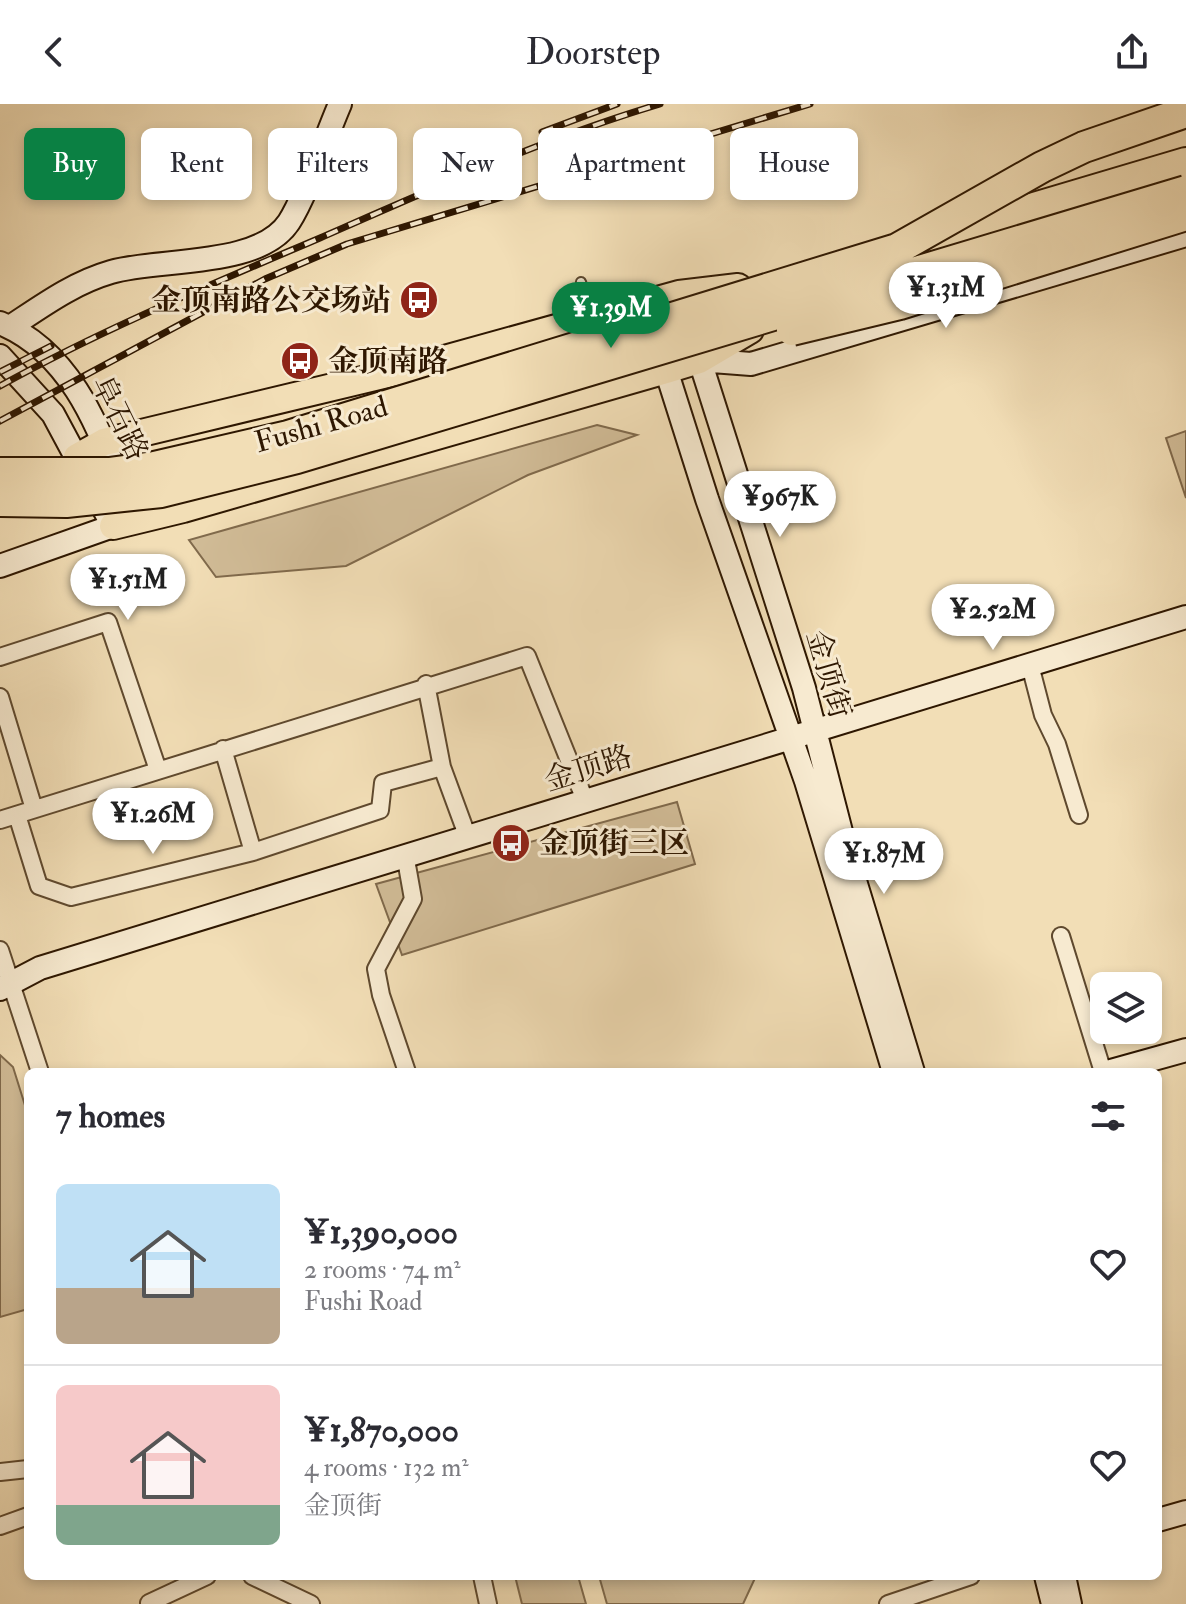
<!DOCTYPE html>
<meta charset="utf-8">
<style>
:root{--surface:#fff;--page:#f7f7f7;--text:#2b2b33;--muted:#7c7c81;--line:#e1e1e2;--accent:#0b8043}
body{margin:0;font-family:"IM FELL Double Pica","Noto Serif SC",serif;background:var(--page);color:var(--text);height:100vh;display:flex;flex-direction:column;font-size:30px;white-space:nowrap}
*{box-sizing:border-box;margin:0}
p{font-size:26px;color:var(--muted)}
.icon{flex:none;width:44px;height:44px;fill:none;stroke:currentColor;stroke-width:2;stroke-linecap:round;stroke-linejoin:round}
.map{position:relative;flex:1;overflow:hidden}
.side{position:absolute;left:24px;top:964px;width:1138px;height:512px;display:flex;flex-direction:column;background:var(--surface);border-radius:12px;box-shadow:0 4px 12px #0003}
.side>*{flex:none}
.guide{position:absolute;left:24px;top:24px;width:1138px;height:72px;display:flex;gap:16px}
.fabs{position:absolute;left:1090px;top:868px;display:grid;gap:16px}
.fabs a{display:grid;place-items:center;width:72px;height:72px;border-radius:12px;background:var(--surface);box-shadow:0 4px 12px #0003;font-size:40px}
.price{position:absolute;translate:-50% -68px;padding:0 18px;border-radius:28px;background:#fff;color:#222;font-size:26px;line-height:52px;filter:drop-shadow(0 2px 4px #0008)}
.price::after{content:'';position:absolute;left:50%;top:48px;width:24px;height:18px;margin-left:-12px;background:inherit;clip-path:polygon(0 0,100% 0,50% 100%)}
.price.selected{background:var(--accent);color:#fff}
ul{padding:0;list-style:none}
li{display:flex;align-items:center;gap:24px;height:200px;padding:0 32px}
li+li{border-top:2px solid var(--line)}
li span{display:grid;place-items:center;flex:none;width:224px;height:160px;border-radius:12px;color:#555}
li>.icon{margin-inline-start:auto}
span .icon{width:96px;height:96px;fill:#fffc;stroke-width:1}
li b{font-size:34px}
h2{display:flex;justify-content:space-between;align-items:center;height:96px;padding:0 32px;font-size:34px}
.tag{padding:0 28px;border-radius:12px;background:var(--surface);box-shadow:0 4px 12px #0003;font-size:28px;line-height:72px}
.tag.selected{background:var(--accent);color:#fff}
header{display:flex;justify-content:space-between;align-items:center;height:104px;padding:0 32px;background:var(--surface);font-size:36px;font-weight:600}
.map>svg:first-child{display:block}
.green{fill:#d1bc97;stroke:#806a4c;stroke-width:2}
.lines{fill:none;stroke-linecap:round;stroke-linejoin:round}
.lane-casing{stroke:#5f492e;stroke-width:12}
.street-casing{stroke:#5f492e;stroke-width:20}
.secondary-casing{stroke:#2e1701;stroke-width:26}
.primary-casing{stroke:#2e1701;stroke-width:30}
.highway-casing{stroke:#2e1701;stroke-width:34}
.lane{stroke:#f7ead0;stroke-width:8}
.street{stroke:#f7ead0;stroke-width:16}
.secondary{stroke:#f7ead0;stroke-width:22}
.primary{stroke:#f2deb6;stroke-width:26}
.highway{stroke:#f2deb6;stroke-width:30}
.rail-casing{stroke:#2e1701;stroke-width:7}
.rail{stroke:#f7ead0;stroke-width:4;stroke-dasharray:12;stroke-linecap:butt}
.highway-bridge-casing{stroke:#2e1701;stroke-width:34;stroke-linecap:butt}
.highway-bridge{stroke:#f2deb6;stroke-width:30}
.labels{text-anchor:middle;stroke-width:6;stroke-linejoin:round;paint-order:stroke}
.poi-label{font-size:30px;font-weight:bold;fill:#2e1701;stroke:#f7ead0;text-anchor:start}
.street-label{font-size:30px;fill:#2e1701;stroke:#f7ead0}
</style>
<header><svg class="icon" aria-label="back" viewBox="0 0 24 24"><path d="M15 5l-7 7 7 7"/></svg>Doorstep<svg class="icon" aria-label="share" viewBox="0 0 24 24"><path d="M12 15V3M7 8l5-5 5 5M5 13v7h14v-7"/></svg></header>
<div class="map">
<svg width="1186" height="1500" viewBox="0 0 1186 1500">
<rect width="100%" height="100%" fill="#f2deb6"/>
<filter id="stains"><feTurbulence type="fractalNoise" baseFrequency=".0025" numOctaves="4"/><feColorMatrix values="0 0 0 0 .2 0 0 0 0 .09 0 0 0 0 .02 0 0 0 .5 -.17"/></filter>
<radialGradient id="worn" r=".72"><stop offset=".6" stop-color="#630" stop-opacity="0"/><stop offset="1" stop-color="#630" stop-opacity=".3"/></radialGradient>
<path class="green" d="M597,321L637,331L528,371L346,462L216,473L189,436Z
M1186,327V394L1166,334Z
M677,698L695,760L402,851L376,780Z
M0,951L13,963L28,1011V1205L0,1213Z
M515,1472H578L586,1500H522Z
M599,1472H756L743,1500H607Z"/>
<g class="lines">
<defs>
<path id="lane" d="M581,178L592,210"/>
<path id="street" d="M0,553L108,518L158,666
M1030,561L1043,611L1057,640L1079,711
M426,580L442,663
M0,593L34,705
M17,711L39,782L71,793L253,748L223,645
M0,716L527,552L585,696
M253,748L380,706L383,679L442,663L467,731
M405,750L413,795L376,865L381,891L407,968
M1061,832L1103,968
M0,846L40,968
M0,1368L28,1365
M0,1422L28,1412
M252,1472L311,1500
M482,1472L488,1500
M149,1499L207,1472
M888,1500L971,1472"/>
<path id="secondary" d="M0,219C67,246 97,317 120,380
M10,223C42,202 73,179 111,168C159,154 259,164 289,118C307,90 326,32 340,0
M695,241L804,584L846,747L913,968
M661,250L707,395L806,677L894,968
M0,252L53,310L113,422L0,462
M699,256L751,260L1186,131
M0,885L40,864L1186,513
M1107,968L1186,946
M1158,1416L1186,1408
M1046,1472L1053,1500
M1064,1472L1070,1500"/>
<path id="primary" d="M77,353L104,338L412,264L679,190L738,183
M113,422L183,405L666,266L699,256L750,226"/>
<path id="highway" d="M923,137L1186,59"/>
</defs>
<use href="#lane" class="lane-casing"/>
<use href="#street" class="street-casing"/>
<use href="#secondary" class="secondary-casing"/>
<use href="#primary" class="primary-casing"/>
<use href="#highway" class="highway-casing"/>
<use href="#lane" class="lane"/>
<use href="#street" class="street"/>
<use href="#secondary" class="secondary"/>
<use href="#primary" class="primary"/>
<use href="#highway" class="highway"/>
<defs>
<path id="rail" d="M542,28L617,0
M0,268L51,242
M0,282C103,225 212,180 320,134C432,85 543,35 660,0
M0,317L265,175L347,140L810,0"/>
</defs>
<use href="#rail" class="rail-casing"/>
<use href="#rail" class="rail"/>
<defs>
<path id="highway-bridge" d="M792,226L900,200L1186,111
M0,369H109L154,363L288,332L897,145L1042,63L1084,43L1186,8
M0,397L66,398L161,388L297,354L1186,87"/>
</defs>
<use href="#highway-bridge" class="highway-bridge-casing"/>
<use href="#highway-bridge" class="highway-bridge"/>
</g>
<defs>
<symbol id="bus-disc" viewBox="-11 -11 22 22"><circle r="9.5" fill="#8f2418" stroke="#f7ead0"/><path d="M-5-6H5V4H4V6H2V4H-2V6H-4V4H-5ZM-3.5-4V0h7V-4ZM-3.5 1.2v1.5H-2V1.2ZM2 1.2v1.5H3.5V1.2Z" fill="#fff"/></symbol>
</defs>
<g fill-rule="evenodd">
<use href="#bus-disc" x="397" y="174" width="44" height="44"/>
<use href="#bus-disc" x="278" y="235" width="44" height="44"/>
<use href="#bus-disc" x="489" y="717" width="44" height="44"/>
</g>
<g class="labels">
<g class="poi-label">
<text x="391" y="206" text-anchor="end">金顶南路公交场站</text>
<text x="328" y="267">金顶南路</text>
<text x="539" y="749">金顶街三区</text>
</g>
<g class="street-label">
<text transform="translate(120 314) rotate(64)" y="10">阜石路</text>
<text transform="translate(321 320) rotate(-16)" y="10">Fushi Road</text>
<text transform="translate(829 570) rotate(74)" y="10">金顶街</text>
<text transform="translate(588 664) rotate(-17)" y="10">金顶路</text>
</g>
</g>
<rect width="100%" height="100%" filter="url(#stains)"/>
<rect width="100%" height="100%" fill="url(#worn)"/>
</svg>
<div class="fabs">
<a><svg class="icon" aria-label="layers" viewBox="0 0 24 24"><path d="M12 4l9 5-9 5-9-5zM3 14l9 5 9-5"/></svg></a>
</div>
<b class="price" style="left:946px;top:226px">¥1.31M</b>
<b class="price selected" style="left:611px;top:246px">¥1.39M</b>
<b class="price" style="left:780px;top:435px">¥967K</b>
<b class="price" style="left:128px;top:518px">¥1.51M</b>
<b class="price" style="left:993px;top:548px">¥2.52M</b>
<b class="price" style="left:153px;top:752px">¥1.26M</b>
<b class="price" style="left:884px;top:792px">¥1.87M</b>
<div class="guide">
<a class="tag selected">Buy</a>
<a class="tag">Rent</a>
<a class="tag">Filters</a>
<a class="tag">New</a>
<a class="tag">Apartment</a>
<a class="tag">House</a>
</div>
<section class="side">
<h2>7 homes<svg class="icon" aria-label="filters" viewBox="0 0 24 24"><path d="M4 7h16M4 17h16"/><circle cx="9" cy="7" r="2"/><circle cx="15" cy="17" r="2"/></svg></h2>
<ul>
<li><span style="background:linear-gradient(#bfe0f5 65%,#b9a48a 0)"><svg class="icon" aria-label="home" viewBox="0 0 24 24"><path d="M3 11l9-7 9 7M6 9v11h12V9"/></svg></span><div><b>¥1,390,000</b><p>2 rooms · 74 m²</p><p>Fushi Road</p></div><svg class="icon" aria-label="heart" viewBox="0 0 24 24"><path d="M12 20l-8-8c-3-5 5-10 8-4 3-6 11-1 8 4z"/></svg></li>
<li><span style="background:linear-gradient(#f6c9c9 75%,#7fa58c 0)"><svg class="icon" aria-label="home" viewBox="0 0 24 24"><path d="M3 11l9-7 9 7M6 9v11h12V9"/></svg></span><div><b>¥1,870,000</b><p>4 rooms · 132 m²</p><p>金顶街</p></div><svg class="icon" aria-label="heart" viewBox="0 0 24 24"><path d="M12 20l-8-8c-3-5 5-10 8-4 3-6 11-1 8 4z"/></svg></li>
</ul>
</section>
</div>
